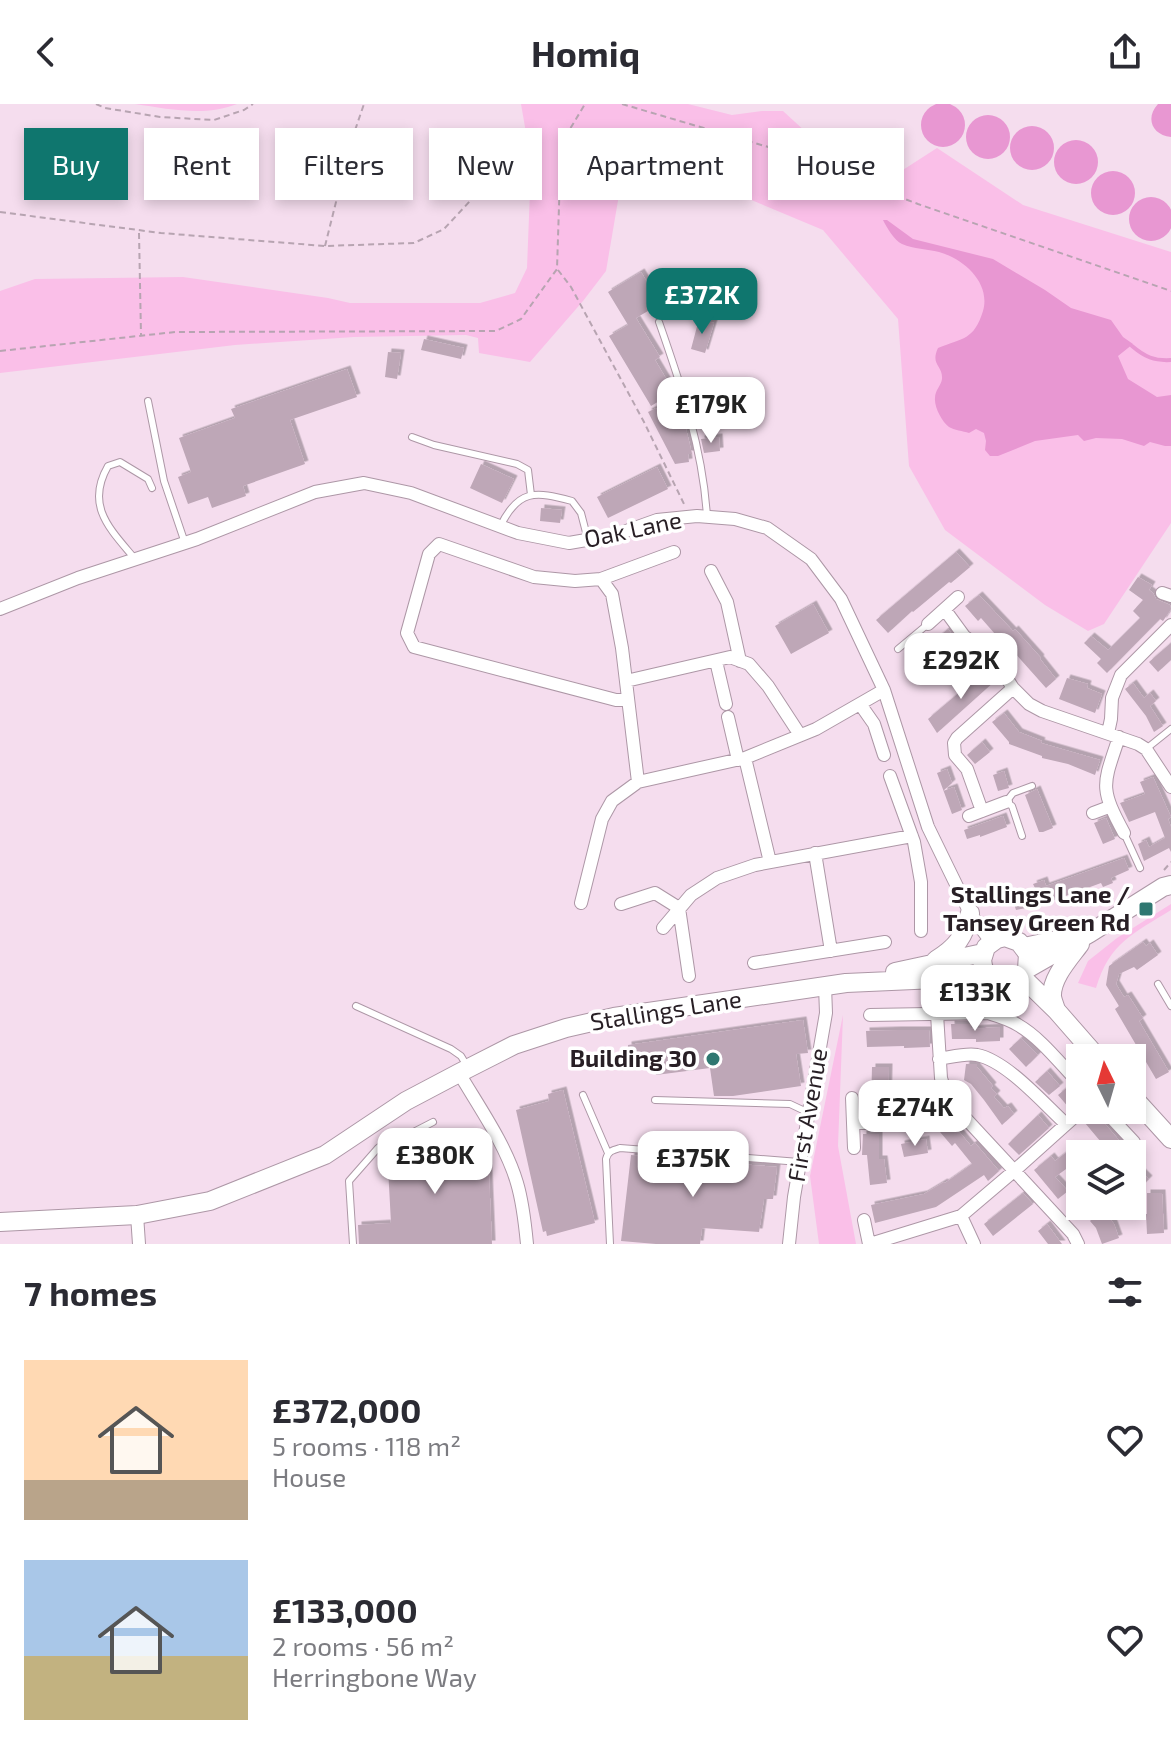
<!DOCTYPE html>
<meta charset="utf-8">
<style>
:root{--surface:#fff;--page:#f7f7f7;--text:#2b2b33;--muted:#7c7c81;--accent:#0f766e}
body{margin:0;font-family:"Exo 2",sans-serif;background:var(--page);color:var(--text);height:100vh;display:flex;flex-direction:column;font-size:30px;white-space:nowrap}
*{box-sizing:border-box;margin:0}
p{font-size:26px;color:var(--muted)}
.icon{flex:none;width:44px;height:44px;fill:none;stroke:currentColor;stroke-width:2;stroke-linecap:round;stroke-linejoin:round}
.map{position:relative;height:1140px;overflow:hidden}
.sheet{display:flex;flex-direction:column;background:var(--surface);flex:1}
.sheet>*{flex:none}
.guide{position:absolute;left:24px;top:24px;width:1124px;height:72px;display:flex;gap:16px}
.needle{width:52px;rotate:355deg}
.controls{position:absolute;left:1066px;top:940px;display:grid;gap:16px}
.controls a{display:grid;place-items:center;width:80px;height:80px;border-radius:0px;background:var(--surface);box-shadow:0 4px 12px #0003;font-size:40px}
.price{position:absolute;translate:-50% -68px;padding:0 18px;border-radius:16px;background:#fff;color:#222;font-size:26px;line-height:52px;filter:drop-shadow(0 2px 4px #0008)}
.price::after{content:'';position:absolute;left:50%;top:48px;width:24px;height:18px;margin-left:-12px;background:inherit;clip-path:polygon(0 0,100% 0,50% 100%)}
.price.active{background:var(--accent);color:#fff}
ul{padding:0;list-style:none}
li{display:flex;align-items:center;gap:24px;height:200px;padding:0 24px}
li span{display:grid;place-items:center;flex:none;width:224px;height:160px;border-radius:0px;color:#555}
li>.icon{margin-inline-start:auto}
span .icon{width:96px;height:96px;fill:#fffc;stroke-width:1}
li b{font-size:34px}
h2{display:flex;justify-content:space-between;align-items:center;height:96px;padding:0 24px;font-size:34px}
.tag{padding:0 28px;border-radius:0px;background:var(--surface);box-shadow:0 4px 12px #0003;font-size:28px;line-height:72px}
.tag.active{background:var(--accent);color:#fff}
header{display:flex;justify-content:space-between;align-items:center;height:104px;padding:0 24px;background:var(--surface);font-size:36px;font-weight:700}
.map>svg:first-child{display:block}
.green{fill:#fabfe8}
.water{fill:#e897d2}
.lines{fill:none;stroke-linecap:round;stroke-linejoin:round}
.stream{stroke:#e897d2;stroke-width:4}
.building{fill:#bea7b7;filter:url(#shadow)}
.lane-casing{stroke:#ad97a6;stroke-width:8}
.street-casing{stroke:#ad97a6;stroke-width:14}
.secondary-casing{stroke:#ad97a6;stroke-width:20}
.path{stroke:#b7a4b1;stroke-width:2;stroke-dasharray:6 4;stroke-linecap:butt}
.lane{stroke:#fff;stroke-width:6}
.street{stroke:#fff;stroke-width:12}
.secondary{stroke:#fff;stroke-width:18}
.poi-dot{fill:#2f7771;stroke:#fff;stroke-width:3}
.labels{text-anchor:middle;stroke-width:7;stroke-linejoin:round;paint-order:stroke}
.street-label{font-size:24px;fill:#281f25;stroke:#fff}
.poi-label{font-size:24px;font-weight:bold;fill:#281f25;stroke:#fff;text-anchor:end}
</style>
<header><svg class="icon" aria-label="back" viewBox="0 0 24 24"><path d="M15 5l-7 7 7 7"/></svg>Homiq<svg class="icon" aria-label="share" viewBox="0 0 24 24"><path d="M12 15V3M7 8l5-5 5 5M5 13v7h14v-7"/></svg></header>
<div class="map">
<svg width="1171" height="1140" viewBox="0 0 1171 1140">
<defs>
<filter id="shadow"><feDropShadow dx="3.5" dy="-3.5" stdDeviation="0" flood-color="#0004"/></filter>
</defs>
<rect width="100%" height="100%" fill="#f5ddee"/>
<path class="green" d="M135,0H237C204,13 169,5 135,0Z
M521,0H688L732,11L762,7H783L807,29L844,52L895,71L937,44L1023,101L1171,148V419L1104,520L1088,527L1045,501L945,426L909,362L898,215L823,126L627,44L606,167L583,197L530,258L479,249L478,234L466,231L354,233L235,241L0,269V187L35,175L183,173L328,194L350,199H480L515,189L527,164L530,87L525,23Z
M1171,800V806C1134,829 1109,839 1096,884L1078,879L1088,857L1117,834Z
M843,911L838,1042L856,1140H819L810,1072Z"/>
<path class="water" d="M921 21a22 22 0 1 1 44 0a22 22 0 1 1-44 0Z
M1158,0H1171V33C1152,31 1145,14 1158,0Z
M966 33a22 22 0 1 1 44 0a22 22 0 1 1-44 0Z
M1010 44a22 22 0 1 1 44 0a22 22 0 1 1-44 0Z
M1054 58a22 22 0 1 1 44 0a22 22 0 1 1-44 0Z
M1091 89a22 22 0 1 1 44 0a22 22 0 1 1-44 0Z
M1129 115a22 22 0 1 1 44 0a22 22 0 1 1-44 0Z
M883,116H887L913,135L993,155L1045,186L1071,204L1111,216L1123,233L1133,240L1118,252L1128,275L1157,293L1171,291V342H1165L1150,338L1144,342L1122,335L1096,334L1084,337L1078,331L1035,337L998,352H990L985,346L986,337L984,329L976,325L969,329C963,327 954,326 949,323C942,318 934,303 935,294C935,286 941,282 942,275C943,261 930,261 938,244C963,234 974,236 983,207C991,179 964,155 939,148C927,145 914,145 902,140C894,136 887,124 883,116Z"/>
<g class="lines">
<path class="stream" d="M1132,242C1145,253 1154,257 1171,256"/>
</g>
<path class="building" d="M641,168L660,200L636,214L660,253L655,256L674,288L651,302L609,232L628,221L608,188Z
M699,215L714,219L705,249L691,245Z
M424,235L464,244L461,255L421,246Z
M388,248L401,249L397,275L385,273Z
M347,265L357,293L290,316L305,360L243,382L246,392L212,404L208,393L188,400L178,373L191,368L179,334L235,314L231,305Z
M727,300V322H712V301Z
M656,304L664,319L684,316L692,350H688L689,358L675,360L648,308Z
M719,333L720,347L704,349L701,335Z
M481,360L514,375L502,399L470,384Z
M657,363L668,385L608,414L597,393Z
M541,404L562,406L560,419L540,417Z
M956,448L970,463L951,479L949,478L913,508L912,507L888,529L876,516Z
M1138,473L1152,481L1149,486L1153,489L1156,495L1170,501L1171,505L1163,517L1160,515L1107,569L1097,559L1101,555L1084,539L1091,532L1108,546L1140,514L1133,507L1143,496L1129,486Z
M979,491L1013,527L1015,525L1041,554L1040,555L1056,575L1046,584L997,529L995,530L981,514L978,517L965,502Z
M813,500L829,529L791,550L775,522Z
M948,525L958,538L940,553L941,555L917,573L906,560Z
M1171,539V556L1158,568L1149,558Z
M986,566L996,576L937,629L928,615Z
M1067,574L1088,580L1087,584L1102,590L1095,609L1059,595Z
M1133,579L1144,594L1150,589L1156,597L1150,602L1163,622L1154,628L1146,612L1125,585Z
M1004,609L1019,628L1042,637L1041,639L1100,656L1095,671L1068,660L1042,654V652L1009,640V638L992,618Z
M982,638L990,648L975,660L967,651Z
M947,665L952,679L943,687L954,683L962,706L952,710L937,669Z
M1004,667L1009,684L998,687L993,671Z
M1153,673L1171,713L1168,715L1171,723V748L1169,744L1144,757L1138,740L1146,736L1149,743L1165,734L1155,708L1129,718L1120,699L1145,690L1140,678Z
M1037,685L1053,724L1043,728H1039L1025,691Z
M1003,712L1007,723L980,733V731L967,735L964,726Z
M1106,714L1115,735L1103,740L1094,719Z
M1124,754L1129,766L1111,774L1113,779L1103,783L1101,779L1041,801L1016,806L1012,793L1036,786L1033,780L1044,776L1046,782Z
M1143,838L1146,842L1150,839L1158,851L1137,866L1134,863L1119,870L1116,880L1124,893L1128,891L1143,914L1139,917L1169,968L1156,975L1115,905L1119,902L1106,881L1109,862Z
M803,916L808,949L796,950L801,982L733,992H714L710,964L656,971L654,961L630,965L628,941Z
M951,920H971V925L1000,923V937L976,938V935H952Z
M898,926H929L930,943L904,944V942L867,943L866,927Z
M1021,934L1038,951L1026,963L1009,945Z
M966,960H977V963L993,982L991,984L997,990L994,993L1004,1004L1008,1002L1014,1010L1002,1021L984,996L971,980L964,976Z
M872,963H889L888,1001L871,1000Z
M1047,967L1060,982L1049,991L1035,978Z
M1069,982L1080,989V997L1070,1005L1058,991Z
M932,983L935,1000L916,1002L912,998L910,986Z
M563,986L595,1119L547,1132L546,1127L543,1128L516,1006L549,997L548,990Z
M1095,1008L1123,1041L1121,1043L1128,1050H1111L1085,1019Z
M1038,1011L1049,1024L1019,1051L1008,1040Z
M951,1018L971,1042L975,1039L999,1067L988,1077L984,1071L936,1103L875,1119L871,1101L924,1090L944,1078L945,1079L972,1060L955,1039L952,1042L940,1028Z
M863,1030H879V1055H884L887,1079L870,1081L867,1051H862Z
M470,1034L471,1048L488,1047L492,1140H359L358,1121L391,1119L387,1045L391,1042L401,1041L408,1038Z
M926,1035L928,1049L904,1053L901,1040Z
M1075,1042L1080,1049V1055L1055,1073L1068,1087L1058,1095L1034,1066L1051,1052L1055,1057Z
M631,1051L777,1063L773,1095H764L759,1128L702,1124L700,1140H656L621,1137Z
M1132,1058L1149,1075L1140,1084L1132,1076Z
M1023,1089L1033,1100L993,1132L984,1120Z
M1147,1089H1162L1164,1129L1147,1130L1146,1110H1147Z
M1081,1102H1100L1114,1120L1119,1134L1102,1140L1096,1124L1090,1117L1092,1115Z
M1047,1120L1062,1140H1048L1038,1127Z"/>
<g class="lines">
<defs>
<path id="lane" d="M659,218C681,281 703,345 707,413
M148,297L164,377L185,439
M412,333L434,341L517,360L528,366L531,391
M500,423C518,385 535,387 572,397L581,409L588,436
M135,455C110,425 85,402 108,362L120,358L148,375L152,384
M898,545L928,520
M1146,645L1171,625
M1124,729L1140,764
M1022,732L1012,702L1006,698L1013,689L1032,682
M1158,880L1171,902
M356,902L451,945L461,952L467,962
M583,991L608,1049
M655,996L790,1000L809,1009
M353,1140L349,1077L378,1044L389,1036L400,1035L433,1018
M610,1140L606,1055C608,1047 613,1046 620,1044L799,1058"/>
<path id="street" d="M711,467L727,498L740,557
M601,475L674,448
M1162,489L1171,492
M0,505L78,474L197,435L315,388L364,379L411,389L518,429L569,439L615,431L657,416L697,412L735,415L767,424L811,455L841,495L884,586L928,723L970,809L991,838
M945,506L964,532L994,555L1013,584L1029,600L1042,607L1138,640L1146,645L1171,683
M928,520L958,493
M716,557L726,600
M626,577L730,553L749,560L768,582L800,631
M628,596H616L414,543L407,529L429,450L439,440L534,473L575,477L601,475L612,490L622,544L638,678
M860,600L874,620L884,651
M728,613L738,656
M1108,629L1111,615L1112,594L1121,571L1171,521
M1119,633C1103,681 1099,683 1124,729
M745,654L770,758
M890,672L914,738L921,778V827
M982,707L967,665L955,651L954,639L957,634L1013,584
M1093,709L1109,703
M969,712L1006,698
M815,749L831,847
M581,799L602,715L612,697L638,678L745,654L816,625L884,586
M621,800L655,789L679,804L689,872
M663,824L691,791L717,774L755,761L912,732
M754,859L885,838
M937,910L941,974L944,984L956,1004L1073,1130L1078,1140
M870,911L988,909C998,912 1009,915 1018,921C1041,934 1062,962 1080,980
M939,955C952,953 965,949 977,951C1007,957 1043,999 1066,1020
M459,969C479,1003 506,1041 517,1079C523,1099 525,1119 527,1140
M852,994L854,1044
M1104,1006L1134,1038
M854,1019H910L956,1004
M137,1111L139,1140
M961,1112L974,1140
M864,1116L869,1140
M789,1140L794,1093L826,909L825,882
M870,1140L961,1112L1014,1067L1082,1006"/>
<path id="secondary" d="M1024,843L1071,833
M936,856C957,843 964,833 970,809
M1027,865L1090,829L1163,783L1171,781
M895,868L983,849
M1022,873L1056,906L1098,954
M1056,906C1055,902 1053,898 1052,893C1051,874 1069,855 1080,840
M1132,992L1171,1035
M0,1118L137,1111L210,1097L325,1051L406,997L459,969L514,941L566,924L614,913L846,879L959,874L1009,879L1022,873L1027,865L1028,850L1019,838L1005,833L997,835L986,843L982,856L983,862L985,868L995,877"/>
</defs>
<use href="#lane" class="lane-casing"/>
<use href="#street" class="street-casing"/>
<use href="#secondary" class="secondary-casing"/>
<path class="path" d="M96,0L105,4L160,13L214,16L244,6L253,0
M622,0L775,45L918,100L1171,187
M0,108L161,129L325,142L414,139L444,125L470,97L488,66L498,36
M139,129L141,231
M325,142L351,38L364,0
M558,166L571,183L644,318L684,400
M0,247L175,228L496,227L521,215L557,165L561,40L585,0
M1164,766L1171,758"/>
<use href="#lane" class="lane"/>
<use href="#street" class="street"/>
<use href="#secondary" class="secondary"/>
</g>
<g class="poi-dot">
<rect x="1138" y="797" width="16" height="16" rx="4"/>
<circle cx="713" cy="955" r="8"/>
</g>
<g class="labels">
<g class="street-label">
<text transform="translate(633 426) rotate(-12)" y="8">Oak Lane</text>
<text transform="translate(666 907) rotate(-9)" y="8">Stallings Lane</text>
<text transform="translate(808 1011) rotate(-80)" y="8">First Avenue</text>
</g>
<g class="poi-label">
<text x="1130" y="799">Stallings Lane /<tspan x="1130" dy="28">Tansey Green Rd</tspan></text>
<text x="697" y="963">Building 30</text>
</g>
</g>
</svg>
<div class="controls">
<a><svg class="needle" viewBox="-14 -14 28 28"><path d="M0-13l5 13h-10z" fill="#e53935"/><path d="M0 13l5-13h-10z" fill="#7c7c81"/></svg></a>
<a><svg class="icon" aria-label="layers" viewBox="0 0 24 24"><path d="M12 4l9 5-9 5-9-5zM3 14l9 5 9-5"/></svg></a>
</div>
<b class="price active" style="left:702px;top:232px">£372K</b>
<b class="price" style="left:711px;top:341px">£179K</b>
<b class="price" style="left:961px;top:597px">£292K</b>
<b class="price" style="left:975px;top:929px">£133K</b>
<b class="price" style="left:915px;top:1044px">£274K</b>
<b class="price" style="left:435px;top:1092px">£380K</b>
<b class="price" style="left:693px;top:1095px">£375K</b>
<div class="guide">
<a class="tag active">Buy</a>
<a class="tag">Rent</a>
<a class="tag">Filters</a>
<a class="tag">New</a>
<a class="tag">Apartment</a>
<a class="tag">House</a>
</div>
</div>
<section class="sheet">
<h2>7 homes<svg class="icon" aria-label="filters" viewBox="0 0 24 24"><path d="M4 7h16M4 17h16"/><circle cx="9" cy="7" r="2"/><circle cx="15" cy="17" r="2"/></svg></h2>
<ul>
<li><span style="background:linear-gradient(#ffd9b3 75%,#b9a48a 0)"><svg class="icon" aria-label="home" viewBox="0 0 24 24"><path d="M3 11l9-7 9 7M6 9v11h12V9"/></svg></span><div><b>£372,000</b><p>5 rooms · 118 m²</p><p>House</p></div><svg class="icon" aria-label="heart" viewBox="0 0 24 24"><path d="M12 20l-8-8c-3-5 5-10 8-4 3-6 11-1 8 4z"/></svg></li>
<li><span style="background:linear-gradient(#a9c7e8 60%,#c2b280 0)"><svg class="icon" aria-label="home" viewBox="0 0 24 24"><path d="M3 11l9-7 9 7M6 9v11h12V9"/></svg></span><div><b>£133,000</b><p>2 rooms · 56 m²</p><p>Herringbone Way</p></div><svg class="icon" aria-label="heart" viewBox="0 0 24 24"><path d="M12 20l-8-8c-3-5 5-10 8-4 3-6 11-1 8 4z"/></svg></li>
</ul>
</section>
